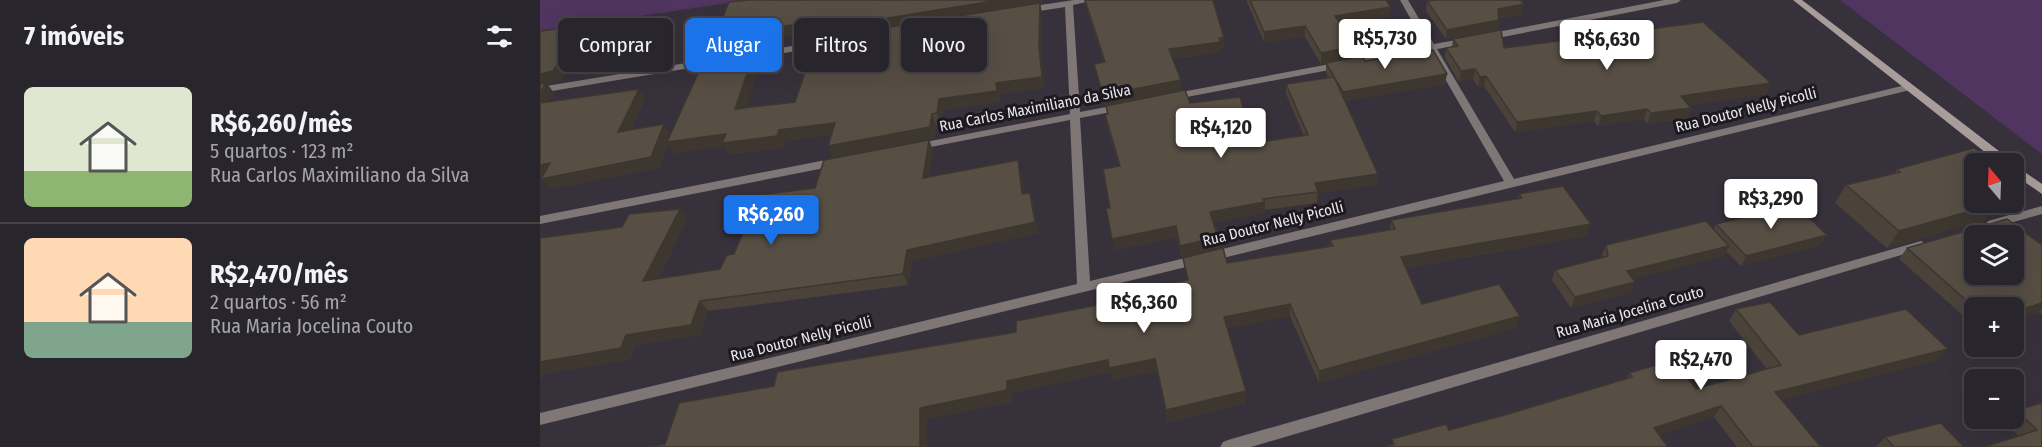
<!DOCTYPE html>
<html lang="pt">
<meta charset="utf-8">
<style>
:root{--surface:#29252c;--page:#353138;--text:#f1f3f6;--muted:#a5a5a9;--line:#454248;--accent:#1a73e8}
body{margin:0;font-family:"Fira Sans Condensed",sans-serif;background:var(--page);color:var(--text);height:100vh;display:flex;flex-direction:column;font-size:22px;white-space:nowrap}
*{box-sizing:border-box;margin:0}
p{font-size:20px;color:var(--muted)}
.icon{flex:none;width:33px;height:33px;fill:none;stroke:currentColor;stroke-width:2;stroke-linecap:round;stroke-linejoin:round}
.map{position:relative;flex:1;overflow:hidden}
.sheet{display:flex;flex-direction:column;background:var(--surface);width:540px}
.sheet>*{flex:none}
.banner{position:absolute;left:18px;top:18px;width:570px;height:54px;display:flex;gap:12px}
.needle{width:39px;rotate:341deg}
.controls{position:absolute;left:1424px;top:153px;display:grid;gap:12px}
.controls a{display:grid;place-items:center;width:60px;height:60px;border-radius:9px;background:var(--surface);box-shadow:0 6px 24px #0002,0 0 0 2px var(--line);font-size:30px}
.price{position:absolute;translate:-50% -51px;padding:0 14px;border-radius:6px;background:#fff;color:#222;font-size:20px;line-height:39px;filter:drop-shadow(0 2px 3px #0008)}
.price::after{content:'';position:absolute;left:50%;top:36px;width:18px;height:14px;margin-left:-9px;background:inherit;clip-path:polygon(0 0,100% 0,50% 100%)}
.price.selected{background:var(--accent);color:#fff}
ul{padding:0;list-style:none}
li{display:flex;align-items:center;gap:18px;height:150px;padding:0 24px}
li+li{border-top:2px solid var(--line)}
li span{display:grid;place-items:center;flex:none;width:168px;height:120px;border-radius:9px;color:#555}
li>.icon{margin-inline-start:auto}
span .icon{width:72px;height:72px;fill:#fffc;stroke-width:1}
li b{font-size:26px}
h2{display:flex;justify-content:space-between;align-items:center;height:72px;padding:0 24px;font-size:26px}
.pill{padding:0 21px;border-radius:9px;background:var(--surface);box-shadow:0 6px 24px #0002,0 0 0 2px var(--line);font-size:21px;line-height:54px}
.pill.selected{background:var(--accent);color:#fff}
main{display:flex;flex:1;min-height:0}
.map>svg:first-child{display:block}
.green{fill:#4f3560}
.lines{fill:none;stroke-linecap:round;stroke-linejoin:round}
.street{fill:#7e7775;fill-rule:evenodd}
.secondary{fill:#a89d9a;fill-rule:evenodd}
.wall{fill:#4b433a;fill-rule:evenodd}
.shaded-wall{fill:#3d3730}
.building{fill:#574e44;stroke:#3d3730;stroke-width:1.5;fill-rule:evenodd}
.labels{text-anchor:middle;stroke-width:6;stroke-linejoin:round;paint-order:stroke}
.street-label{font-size:15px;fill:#ebe7ee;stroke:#1d1a1f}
</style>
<main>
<section class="sheet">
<h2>7 imóveis<svg class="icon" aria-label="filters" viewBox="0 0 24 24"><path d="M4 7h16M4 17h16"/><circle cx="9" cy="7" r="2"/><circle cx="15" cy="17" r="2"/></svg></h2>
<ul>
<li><span style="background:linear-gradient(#dfe7d0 70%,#8fb573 0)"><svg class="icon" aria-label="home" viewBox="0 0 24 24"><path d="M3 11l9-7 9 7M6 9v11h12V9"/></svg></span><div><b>R$6,260/mês</b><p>5 quartos · 123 m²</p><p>Rua Carlos Maximiliano da Silva</p></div></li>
<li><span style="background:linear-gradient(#ffd9b3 70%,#7fa58c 0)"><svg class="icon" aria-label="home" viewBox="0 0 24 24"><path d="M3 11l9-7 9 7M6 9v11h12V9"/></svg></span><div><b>R$2,470/mês</b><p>2 quartos · 56 m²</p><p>Rua Maria Jocelina Couto</p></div></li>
</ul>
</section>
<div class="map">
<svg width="1502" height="447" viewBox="0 0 1502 447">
<rect width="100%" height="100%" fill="#37313b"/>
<path class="green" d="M0,0H208L0,31Z
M1300,0H1502V154Z"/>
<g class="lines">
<path class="street" d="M534,0H555L533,5L540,112L582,104L587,107L582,110L540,118L550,281L964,181L889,51L631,100L626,97L631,94L886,46L860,0H868L894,44L927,38L932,41L927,44L897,49L974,179L1370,84L1375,87L1370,90L0,425V413L537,284L530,120L375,150L370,147L375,144L530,114L525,7L487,13L483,10L487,7Z
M1124,0H1141L1137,3L947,40L942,37L947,34Z
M289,40L292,41V45L203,60L198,57L203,54Z
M177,58L180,59V63L0,93V87Z
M296,158L302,162L300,165L0,224V216Z
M1502,206V214L1452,228L1446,224L1448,221Z
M1381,241L1387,245L1385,248L711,447H680L683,442L688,440Z"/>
<path class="secondary" d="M1253,0H1262L1472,161L1474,164H1473L1502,184V194L1473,174V164H1460Z"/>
</g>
<path class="wall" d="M209,0H502V3H500L502,13V56L504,88L460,94V102L403,110L401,124L396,125L394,138L293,157L288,146L291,135L245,141L243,148L189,154L184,146L134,153L128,144L119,168L10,189L3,176L0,177V31L42,26L48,36L21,81L7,84L14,93L8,102L105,99L91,130L130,134L176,55L171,46ZM281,31L284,37L255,102L206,107L222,59L217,50L225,48L228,39Z
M544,0H673L684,38V47L681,48V52L632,59L642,90L565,105L554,64L564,62Z
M706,0H846L850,17L802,26L815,57L781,64L765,37L724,42Z
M887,1L982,14L959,18L957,30L906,39L886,11Z
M913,39L964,48L1226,94L1149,105L1151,108L1147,118L1107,124L1104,119L1058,126L1054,121L975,132L944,86L938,87L933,79L919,82L905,58L906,48L912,47Z
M825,61L905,84L805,101L837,185L778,193L777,203L725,210V213L674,222L678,237L679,247L642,257L637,237L575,250L570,208L579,166L567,125L565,114H567L566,106L650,103L713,143L764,136L746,94V84L789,78L786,73V63Z
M389,140L393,150L389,177L481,171L484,194L490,193L493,203L498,233L372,261L368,285L168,311L160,335L96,345L90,359L4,374L1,379H0V238L82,227L140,209L147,219L118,279L180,269L194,254L275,188Z
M1357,169L1459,202L1445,220L1347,248L1295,203L1306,185L1354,174Z
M979,194L1051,224L1046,236L866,268L882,304L976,328L779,383L750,316L687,328L706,391V403L628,422L617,371L572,380L570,372L472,393V402L387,419L125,444L234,386L476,332L563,304L647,280L643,258L687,263L790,246V240L850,230L851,220L978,199Z
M1176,224L1287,235L1280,245L1201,266L1186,251L1184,256L1093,279L1091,292L1031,308L1012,280L1015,270L1062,257V255L1066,245L1174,229Z
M1502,245V314L1499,312L1473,320V308H1434V325L1359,259L1367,248Z
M1196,309L1259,335L1398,360L1241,400L1281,447H1197L1174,417L1119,435L852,445V439L909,430L968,414L1087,378L1089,373L1156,389L1227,369L1189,321Z
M1502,403V447L1479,436L1464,421L1467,418H1473V413L1476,410Z
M1345,437L1424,447H1336Z"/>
<path class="shaded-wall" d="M459,0H502V3H500L502,13V56L504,88L460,94V102L403,110L401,124L397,113L284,38L281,31L228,39L225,48L217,50L222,59L202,120L195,109L176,56L171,46L223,29L283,21Z
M984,4L982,14L956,18L958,9Z
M851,7L850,17L795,27V16Z
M959,20L957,30L906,39L907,30Z
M42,26L48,36L21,81L7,84L14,93L1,114L0,113V74Z
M765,26V37L724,42V32Z
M679,38H684V47L681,48V52L630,59L629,49Z
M816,46L815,57L781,64V53Z
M935,69L933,79L919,82L921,71Z
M907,74L905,84L802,102L803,92Z
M946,76L944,86L938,87L940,77Z
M641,80L642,90L565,105L563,95Z
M1231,83L1226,94L1137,107L1141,96Z
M99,89L105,99L85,142L78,132Z
M1151,108L1147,118L1107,124L1111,113Z
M1107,109L1104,119L1058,126L1061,116Z
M1057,111L1054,121L975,132L977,122Z
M392,114L396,125L394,138L293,157L288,146Z
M295,123L300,134L245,141L243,148L189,154L184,146L134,153L128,144L119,168L10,189L1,179L124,124L131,135L186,134L239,130Z
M389,140L393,150L388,189L383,178Z
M478,160L481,171L486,205L482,194Z
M10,163L18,174L0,177V165Z
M838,174L837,185L778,193L775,183Z
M1485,182L1473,197V185Z
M490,193L493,203L498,233L372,261L368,285L363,274L367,250Z
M725,202V213L671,223L670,212Z
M1459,203L1445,220L1347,248L1359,231Z
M140,209L147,219L112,291L103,281Z
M1051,224L1046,236L859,269L861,257Z
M636,226L637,237L575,250L572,239Z
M1287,235L1280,245L1201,266L1206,256Z
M678,237L679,247L642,257L640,246Z
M1189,246L1184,256L1082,282L1087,271Z
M1095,282L1091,292L1031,308L1035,297Z
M160,301L168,311L160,335L96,345L90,359L4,374L1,379L0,378V362L86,335Z
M1502,303V308L1499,312L1473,320V312Z
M750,304V316L685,329L684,317Z
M980,316L976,328L779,383V371Z
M1408,349L1398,360L1227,404L1235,392Z
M615,359L617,371L572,380L570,372L472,393V402L387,419V447H380V408L467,381L568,360Z
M706,391V403L628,422L626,410Z
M1181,406L1174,417L1108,439L1114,428Z"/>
<path class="building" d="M209,0H459L280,29L283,21L223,29L220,38L171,46L189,2Z
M545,0H673L684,38H679L681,42L629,49L641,80L563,95L554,64L565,62Z
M710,0H846L851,7L795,16L816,46L781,53L765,26L724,32Z
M896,0H980L984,4L958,9L959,20L907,30L887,1Z
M500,3L499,45L502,77L456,83L457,91L399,99L397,113L392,114L390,127L288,146L295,123L239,130L237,136L182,143L186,134L127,142L166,56L216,48L195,109L255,102L276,39Z
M1163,22L1231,83L1141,96L1151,108L1111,113L1107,109L1061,116L1057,111L977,122L946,76L940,77L935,69L921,71L906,48L918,46L913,39L961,30L964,48Z
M42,26L13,71L0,74V31Z
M893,50L907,74L803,92L786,63L822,56L825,61Z
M794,77L838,174L775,183L778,192L723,199L725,202L670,212L678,237L640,246L636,226L572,239L566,208H570L563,169L580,166L565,114H568L566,106L645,90L650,103L700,97L713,143L768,135L746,84Z
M6,83L0,93V84Z
M99,89L78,132L124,124L111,157L1,179L10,163L0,165V103Z
M389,140L383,178L478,160L482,194L490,193L495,222L367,250L363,274L160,301L151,325L86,335L81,348L0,362V238L82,227L89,214L140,209L103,281L180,269L187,255L194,254L218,195L275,188L284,160Z
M1434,148L1458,164H1434V202L1459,203L1359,231L1306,185L1360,172L1357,169Z
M1473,174L1485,182L1473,185Z
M1023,186L1051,224L861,257L882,304L959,284L980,316L779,371L750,304L684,317L706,391L626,410L615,359L569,368L568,360L467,381V390L380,408V447H107L125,444L139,403L234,386L237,372L476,332V321L563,304L562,295L648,280L643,258L683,248L687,263L793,246L790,240L855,229L851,220L982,198L979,194Z
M1256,205L1287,235L1206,256L1176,224Z
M1467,219L1502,245V303L1473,312V308H1435L1367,248ZM1434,236H1473V274H1434Z
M1166,221L1189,246L1087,271L1095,282L1035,297L1015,270L1068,256L1066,245Z
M1230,302L1259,335L1366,309L1408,349L1235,392L1281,447H1213L1181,406L1114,428L1128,447H843L854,444L852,439L906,424L909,430L968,414L1092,377L1089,373L1133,360L1156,389L1241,365L1196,309Z
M1502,403V447H1444L1497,430L1476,410Z
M1401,423L1424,447H1354L1345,437Z"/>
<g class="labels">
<g class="street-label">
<text transform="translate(495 108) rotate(-11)" y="5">Rua Carlos Maximiliano da Silva</text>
<text transform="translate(1206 110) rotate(-14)" y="5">Rua Doutor Nelly Picolli</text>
<text transform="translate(733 224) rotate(-14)" y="5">Rua Doutor Nelly Picolli</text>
<text transform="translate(1090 312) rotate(-16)" y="5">Rua Maria Jocelina Couto</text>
<text transform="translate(261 339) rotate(-14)" y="5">Rua Doutor Nelly Picolli</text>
</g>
</g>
</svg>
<div class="controls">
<a><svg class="needle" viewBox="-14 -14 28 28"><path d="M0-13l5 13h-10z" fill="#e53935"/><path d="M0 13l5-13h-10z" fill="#a5a5a9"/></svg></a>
<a><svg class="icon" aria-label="layers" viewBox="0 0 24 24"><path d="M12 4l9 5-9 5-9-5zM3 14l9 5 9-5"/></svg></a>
<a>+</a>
<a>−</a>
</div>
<b class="price" style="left:845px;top:70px">R$5,730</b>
<b class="price" style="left:1067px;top:71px">R$6,630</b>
<b class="price" style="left:681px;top:159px">R$4,120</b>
<b class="price" style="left:1231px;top:230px">R$3,290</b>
<b class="price selected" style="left:231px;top:246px">R$6,260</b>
<b class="price" style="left:604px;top:334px">R$6,360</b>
<b class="price" style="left:1161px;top:391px">R$2,470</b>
<div class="banner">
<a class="pill">Comprar</a>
<a class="pill selected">Alugar</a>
<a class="pill">Filtros</a>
<a class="pill">Novo</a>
</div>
</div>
</main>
